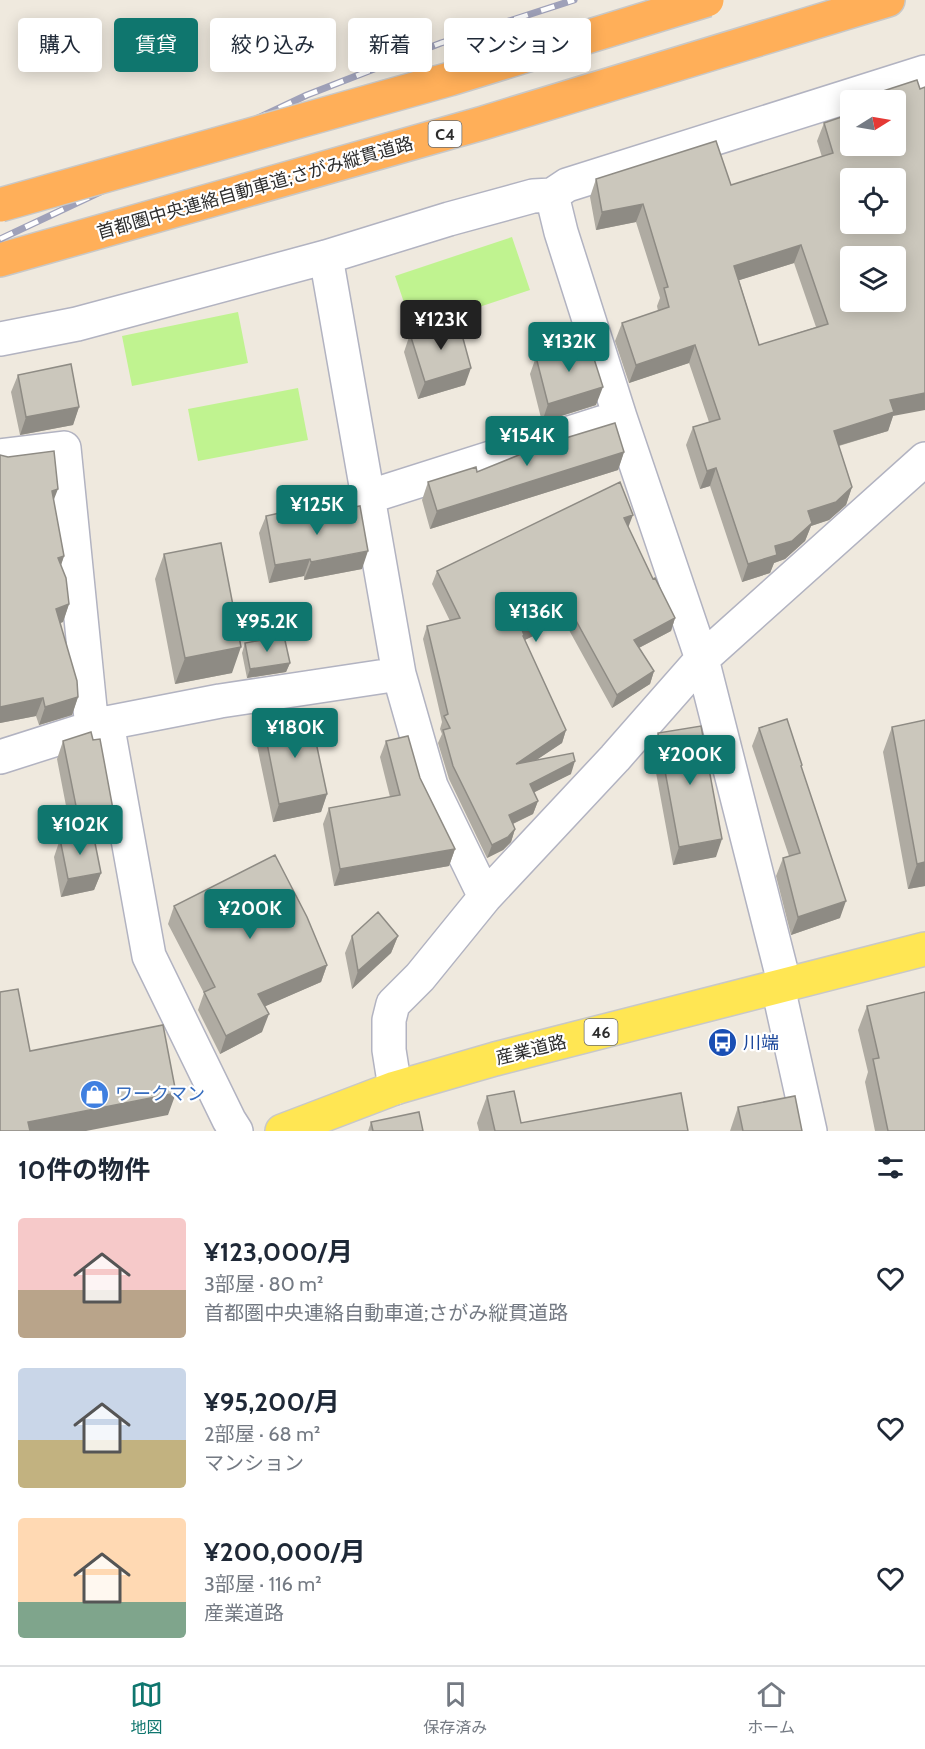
<!DOCTYPE html>
<html lang="ja">
<meta charset="utf-8">
<style>
:root{--surface:#fff;--page:#f2f2f3;--text:#1f2937;--muted:#747a83;--line:#e0e1e3;--accent:#0f766e}
body{margin:0;font-family:Cabin,"Noto Sans JP",sans-serif;background:var(--page);color:var(--text);height:100vh;display:flex;flex-direction:column;font-size:22px;white-space:nowrap}
*{box-sizing:border-box;margin:0}
p{font-size:20px;color:var(--muted)}
.icon{flex:none;width:33px;height:33px;fill:none;stroke:currentColor;stroke-width:2;stroke-linecap:round;stroke-linejoin:round}
.map{position:relative;height:1131px;overflow:hidden}
.drawer{display:flex;flex-direction:column;background:var(--surface);flex:1}
.drawer>*{flex:none}
.top-card{position:absolute;left:18px;top:18px;width:600px;height:54px;display:flex;gap:12px}
.needle{width:39px;rotate:79deg}
.tools{position:absolute;left:840px;top:90px;display:grid;gap:12px}
.tools a{display:grid;place-items:center;width:66px;height:66px;border-radius:6px;background:var(--surface);box-shadow:0 3px 15px #0003;font-size:30px}
.price{position:absolute;translate:-50% -51px;padding:0 14px;border-radius:6px;background:var(--accent);color:#fff;font-size:20px;line-height:39px;filter:drop-shadow(0 2px 3px #0008)}
.price::after{content:'';position:absolute;left:50%;top:36px;width:18px;height:14px;margin-left:-9px;background:inherit;clip-path:polygon(0 0,100% 0,50% 100%)}
.price.on{background:#222;color:#fff}
ul{padding:0;list-style:none}
li{display:flex;align-items:center;gap:18px;height:150px;padding:0 18px}
li span{display:grid;place-items:center;flex:none;width:168px;height:120px;border-radius:6px;color:#555}
li>.icon{margin-inline-start:auto}
span .icon{width:72px;height:72px;fill:#fffc;stroke-width:1}
li b{font-size:26px}
h2{display:flex;justify-content:space-between;align-items:center;height:72px;padding:0 18px;font-size:26px}
.tag{padding:0 21px;border-radius:6px;background:var(--surface);box-shadow:0 3px 15px #0003;font-size:21px;line-height:54px}
.tag.on{background:var(--accent);color:#fff}
.dock{display:flex;justify-content:space-around;align-items:center;height:84px;border-top:2px solid var(--line);background:var(--surface);font-size:16px;color:var(--muted)}
.dock a{display:grid;justify-items:center;gap:3px}
.dock .on{color:var(--accent)}
.map>svg:first-child{display:block}
.pitch{fill:#c0f390}
.lines{fill:none;stroke-linecap:round;stroke-linejoin:round}
.minor-casing{stroke:#b2b3c1;stroke-width:36}
.major-casing{stroke:#c8c8c8;stroke-width:36}
.highway-casing{stroke:#c8c8c8;stroke-width:36}
.minor{stroke:#fff;stroke-width:33}
.major{stroke:#ffe653;stroke-width:33}
.highway{stroke:#ffaf59;stroke-width:33}
.rail-casing{stroke:#9fa1b9;stroke-width:7}
.rail{stroke:#fff;stroke-width:4.5;stroke-dasharray:14;stroke-linecap:butt}
.highway-bridge-casing{stroke:#c8c8c8;stroke-width:36;stroke-linecap:butt}
.highway-bridge{stroke:#ffaf59;stroke-width:33}
.wall{fill:#afaba2;fill-rule:evenodd}
.shaded-wall{fill:#8e8b84}
.building{fill:#cbc7bc;stroke:#8e8b84;stroke-width:1.5;fill-rule:evenodd}
.labels{text-anchor:middle;stroke-width:4.5;stroke-linejoin:round;paint-order:stroke}
.shield{fill:#fff;stroke:#6c6c6c;stroke-width:1.5}
.shield-label{font-size:16px;font-weight:bold;fill:#2d2d2d}
.street-label{font-size:18px;fill:#2d2d2d;stroke:#fff}
.transit-label{font-size:18px;fill:#164399;stroke:#fff;text-anchor:start}
.shop-label{font-size:18px;fill:#366cbe;stroke:#fff;text-anchor:start}
</style>
<div class="map">
<svg width="925" height="1131" viewBox="0 0 925 1131">
<rect width="100%" height="100%" fill="#efe9de"/>
<path class="pitch" d="M512,237L530,290L413,329L395,276Z
M238,312L248,363L132,386L122,336Z
M298,388L308,440L198,461L188,409Z"/>
<g class="lines">
<defs>
<path id="minor" d="M326,257L399,674L431,786L485,897
M0,339L77,324L326,257L449,219L533,196L552,195
M0,456L64,448L92,728
M368,497L620,417
M107,723L149,956L229,1120L236,1131
M0,757L107,723L220,701L399,674
M785,986L702,659L620,417L561,232L552,195L567,185L925,72
M778,987L810,1131
M395,1088L389,1050V1020L393,1004L420,977L485,897L615,758L702,659L925,459"/>
<path id="major" d="M282,1131L395,1088L495,1059L925,949"/>
<path id="highway" d="M0,260L483,123L888,0"/>
</defs>
<use href="#minor" class="minor-casing"/>
<use href="#major" class="major-casing"/>
<use href="#highway" class="highway-casing"/>
<use href="#minor" class="minor"/>
<use href="#major" class="major"/>
<use href="#highway" class="highway"/>
<defs>
<path id="rail" d="M0,239L307,95L441,43L574,0"/>
</defs>
<use href="#rail" class="rail-casing"/>
<use href="#rail" class="rail"/>
<defs>
<path id="highway-bridge" d="M0,205L450,79L707,0"/>
</defs>
<use href="#highway-bridge" class="highway-bridge-casing"/>
<use href="#highway-bridge" class="highway-bridge"/>
</g>
<path class="wall" d="M917,80L893,416L888,431L839,446L852,487L846,505L829,520L811,526L805,541L785,559L774,563L770,573L742,582L710,486L700,489L686,445L693,427L709,422L689,363L629,383L615,341L622,323L658,311L657,306L660,298L636,222L596,230L590,197L596,179L731,185L822,157L817,141L824,123L896,100H877L880,92ZM794,263L816,327L759,345L739,280Z
M410,334L465,385L418,399L404,352Z
M536,357L596,405L542,422L530,374Z
M18,375L79,407L73,425L20,435L11,392Z
M624,452L618,470L430,529L422,500L428,482L477,472Z
M0,455L53,501L64,556L61,565L69,604L63,622L60,623L78,697L72,715L39,725L36,716L0,723Z
M266,516L294,519L362,569L304,580V576L269,583L259,533Z
M628,528L653,579L675,618L671,631L639,648L654,671L650,684L612,708L564,621L524,640L566,730L562,743L536,760L571,774L534,792L538,801L533,814L513,824L515,829L511,842L503,850L487,858L449,779L438,743L442,734L440,729L442,722L423,639L427,626L450,621L432,584L437,571Z
M164,554L232,673L175,684L155,579Z
M245,643L290,663L286,672L247,678L242,653Z
M925,720V886L908,889L883,752L892,727Z
M263,723L327,794L321,812L273,822L256,741Z
M759,728L802,765L801,768L840,918L791,935L776,876L783,858L789,856L752,746Z
M658,733L716,857L673,865L652,751Z
M63,741L115,820L109,837L94,840L101,873L94,890L61,897L54,857L60,839L72,837L57,759Z
M386,741L420,778L455,849L449,866L334,886L323,824L329,808L390,797L380,757Z
M174,906L327,965L321,982L265,1006L262,1032L220,1054L198,1010L204,993L168,924Z
M352,936H398L391,953L352,989L345,953Z
M867,1006L925,1131H875L865,1082L868,1072L858,1030Z
M487,1096L521,1123L688,1131H479L477,1123Z
M738,1107L802,1131H730Z
M371,1122L423,1131H368Z"/>
<path class="shaded-wall" d="M643,204L636,222L596,230L602,212Z
M801,245L794,263L727,284L734,266Z
M695,345L689,363L629,383L636,365Z
M471,368L465,385L418,399L425,382Z
M603,387L596,405L542,422L548,404Z
M925,393V410L893,416L888,431L827,449L834,431L890,400Z
M79,407L73,425L20,435L26,417Z
M624,452L618,470L430,529L437,511Z
M716,468L710,486L700,489L707,471Z
M852,487L846,505L829,520L811,526L805,541L785,559L774,563L770,573L742,582L748,564L808,511Z
M58,489L51,507L52,491Z
M633,515L628,528L624,518Z
M368,551L362,569L304,580L311,562Z
M64,556L58,574V558Z
M310,559L304,576L269,583L275,565Z
M69,604L63,622L50,627L56,609Z
M569,608L564,621L523,641L522,630Z
M675,618L671,631L629,653L634,640Z
M241,647L232,673L175,684L185,658Z
M290,663L286,672L247,678L250,669Z
M654,671L650,684L612,708L617,695Z
M78,697L72,715L39,725L45,707Z
M43,698L36,716L0,723V707Z
M566,730L562,743L511,777L516,764Z
M575,761L571,774L525,797L530,784Z
M327,794L321,812L273,822L279,804Z
M538,801L533,814L504,828L509,815Z
M115,820L109,837L73,844L80,826Z
M515,829L511,842L503,850L487,858L492,845Z
M722,839L716,857L673,865L679,847Z
M455,849L449,866L334,886L340,869Z
M925,862V886L908,889L917,864Z
M101,873L94,890L61,897L68,879Z
M846,901L840,918L791,935L798,917Z
M398,936L391,953L352,989L358,971Z
M327,965L321,982L252,1012L258,994Z
M269,1014L262,1032L220,1054L226,1036Z
M176,1093L168,1115L86,1131H25L28,1122Z"/>
<path class="building" d="M917,80L920,89L925,87V393L890,400L894,412L834,431L852,487L836,502L808,511L812,523L792,541L775,546L777,555L748,564L716,468L707,471L693,427L720,419L695,345L636,365L622,323L669,307L664,288L668,287L643,204L602,212L596,179L716,141L731,185L833,153L824,123L850,114V146H896V100H882L880,92ZM850,178H896V224H850ZM801,245L828,324L759,345L734,266ZM850,256H896V302H850Z
M458,320L471,368L425,382L410,334Z
M589,343L603,387L548,404L536,357Z
M71,364L79,407L26,417L18,375Z
M615,423L624,452L437,511L428,482L476,467L477,472L546,444Z
M54,451L58,489L52,491L64,556L58,558L66,578L69,604L56,609L77,681L78,697L45,707L43,698L0,707V455L8,457Z
M620,482L633,515L624,518L653,579L655,578L675,618L634,640L654,671L617,695L569,608L522,630L524,635L523,636L566,730L516,764L573,753L575,761L530,784L538,801L509,815L515,829L508,837L492,845L453,766L443,730L450,728L444,716L448,714L427,626L460,618L437,571Z
M360,506L368,551L311,562L310,559L275,565L266,516L293,510L294,519Z
M221,543L241,647L185,658L164,554Z
M284,636L290,663L250,669L245,643Z
M310,714L327,794L279,804L263,723Z
M787,719L802,765L801,766L846,901L798,917L783,858L800,853L759,728Z
M925,720V862L917,864L892,727Z
M701,726L722,839L679,847L658,733Z
M91,732L93,740L100,739L115,820L80,826L63,741Z
M408,736L420,778L455,849L340,869L329,808L400,795L386,741Z
M93,833L101,873L68,879L60,839Z
M275,855L307,917L327,965L258,994L269,1014L226,1036L204,992L215,987L174,906Z
M378,912L398,936L358,971L352,936Z
M18,989L30,1051L163,1025L176,1093L28,1122L30,1131H0V992Z
M925,992V1131H888L873,1059L879,1058L867,1006Z
M514,1091L521,1123L681,1093L688,1131H495L487,1096Z
M795,1096L802,1131H743L738,1107Z
M419,1112L423,1131H373L371,1122Z"/>
<defs>
<symbol id="bus-disc" viewBox="-11 -11 22 22"><circle r="9.5" fill="#1a4fb4" stroke="#fff"/><path d="M-5-6H5V4H4V6H2V4H-2V6H-4V4H-5ZM-3.5-4V0h7V-4ZM-3.5 1.2v1.5H-2V1.2ZM2 1.2v1.5H3.5V1.2Z" fill="#fff"/></symbol>
<symbol id="shop-disc" viewBox="-11 -11 22 22"><circle r="9.5" fill="#3f7fe0" stroke="#fff"/><path d="M-5-2.5h2.3a2.7 3.5 0 0 1 5.4 0H5L5.5 6h-11ZM-1.5-2.5h3a1.5 2.3 0 0 0-3 0Z" fill="#fff"/></symbol>
</defs>
<g fill-rule="evenodd">
<use href="#bus-disc" x="706" y="1026" width="33" height="33"/>
<use href="#shop-disc" x="78" y="1078" width="33" height="33"/>
</g>
<g class="labels">
<g class="shield">
<rect x="428.5" y="121" width="33" height="26" rx="4.5"/>
<rect x="584.5" y="1019" width="33" height="26" rx="4.5"/>
</g>
<g class="shield-label">
<text x="445" y="140">C4</text>
<text x="601" y="1038">46</text>
</g>
<g class="street-label">
<text transform="translate(255 188) rotate(-16)" y="6">首都圏中央連絡自動車道;さがみ縦貫道路</text>
<text transform="translate(531 1050) rotate(-14)" y="6">産業道路</text>
</g>
<g class="transit-label">
<text x="743" y="1049">川端</text>
</g>
<g class="shop-label">
<text x="115" y="1100">ワークマン</text>
</g>
</g>
</svg>
<div class="tools">
<a><svg class="needle" viewBox="-14 -14 28 28"><path d="M0-13l5 13h-10z" fill="#e53935"/><path d="M0 13l5-13h-10z" fill="#747a83"/></svg></a>
<a><svg class="icon" aria-label="locate" viewBox="0 0 24 24"><circle cx="12" cy="12" r="6"/><path d="M12 2v4M12 18v4M2 12h4M18 12h4"/></svg></a>
<a><svg class="icon" aria-label="layers" viewBox="0 0 24 24"><path d="M12 4l9 5-9 5-9-5zM3 14l9 5 9-5"/></svg></a>
</div>
<b class="price on" style="left:441px;top:351px">¥123K</b>
<b class="price" style="left:569px;top:373px">¥132K</b>
<b class="price" style="left:527px;top:467px">¥154K</b>
<b class="price" style="left:317px;top:536px">¥125K</b>
<b class="price" style="left:536px;top:643px">¥136K</b>
<b class="price" style="left:267px;top:653px">¥95.2K</b>
<b class="price" style="left:295px;top:759px">¥180K</b>
<b class="price" style="left:690px;top:786px">¥200K</b>
<b class="price" style="left:80px;top:856px">¥102K</b>
<b class="price" style="left:250px;top:940px">¥200K</b>
<div class="top-card">
<a class="tag">購入</a>
<a class="tag on">賃貸</a>
<a class="tag">絞り込み</a>
<a class="tag">新着</a>
<a class="tag">マンション</a>
</div>
</div>
<section class="drawer">
<h2>10件の物件<svg class="icon" aria-label="filters" viewBox="0 0 24 24"><path d="M4 7h16M4 17h16"/><circle cx="9" cy="7" r="2"/><circle cx="15" cy="17" r="2"/></svg></h2>
<ul>
<li><span style="background:linear-gradient(#f6c9c9 60%,#b9a48a 0)"><svg class="icon" aria-label="home" viewBox="0 0 24 24"><path d="M3 11l9-7 9 7M6 9v11h12V9"/></svg></span><div><b>¥123,000/月</b><p>3部屋 · 80 m²</p><p>首都圏中央連絡自動車道;さがみ縦貫道路</p></div><svg class="icon" aria-label="heart" viewBox="0 0 24 24"><path d="M12 20l-8-8c-3-5 5-10 8-4 3-6 11-1 8 4z"/></svg></li>
<li><span style="background:linear-gradient(#c9d6e8 60%,#c2b280 0)"><svg class="icon" aria-label="home" viewBox="0 0 24 24"><path d="M3 11l9-7 9 7M6 9v11h12V9"/></svg></span><div><b>¥95,200/月</b><p>2部屋 · 68 m²</p><p>マンション</p></div><svg class="icon" aria-label="heart" viewBox="0 0 24 24"><path d="M12 20l-8-8c-3-5 5-10 8-4 3-6 11-1 8 4z"/></svg></li>
<li><span style="background:linear-gradient(#ffd9b3 70%,#7fa58c 0)"><svg class="icon" aria-label="home" viewBox="0 0 24 24"><path d="M3 11l9-7 9 7M6 9v11h12V9"/></svg></span><div><b>¥200,000/月</b><p>3部屋 · 116 m²</p><p>産業道路</p></div><svg class="icon" aria-label="heart" viewBox="0 0 24 24"><path d="M12 20l-8-8c-3-5 5-10 8-4 3-6 11-1 8 4z"/></svg></li>
</ul>
</section>
<nav class="dock">
<a class="on"><svg class="icon" aria-label="map" viewBox="0 0 24 24"><path d="M3 6l6-2 6 2 6-2v14l-6 2-6-2-6 2zM9 4v14M15 6v14"/></svg>地図</a>
<a><svg class="icon" aria-label="saved" viewBox="0 0 24 24"><path d="M7 4h10v16l-5-4-5 4z"/></svg>保存済み</a>
<a><svg class="icon" aria-label="home" viewBox="0 0 24 24"><path d="M3 11l9-7 9 7M6 9v11h12V9"/></svg>ホーム</a>
</nav>
